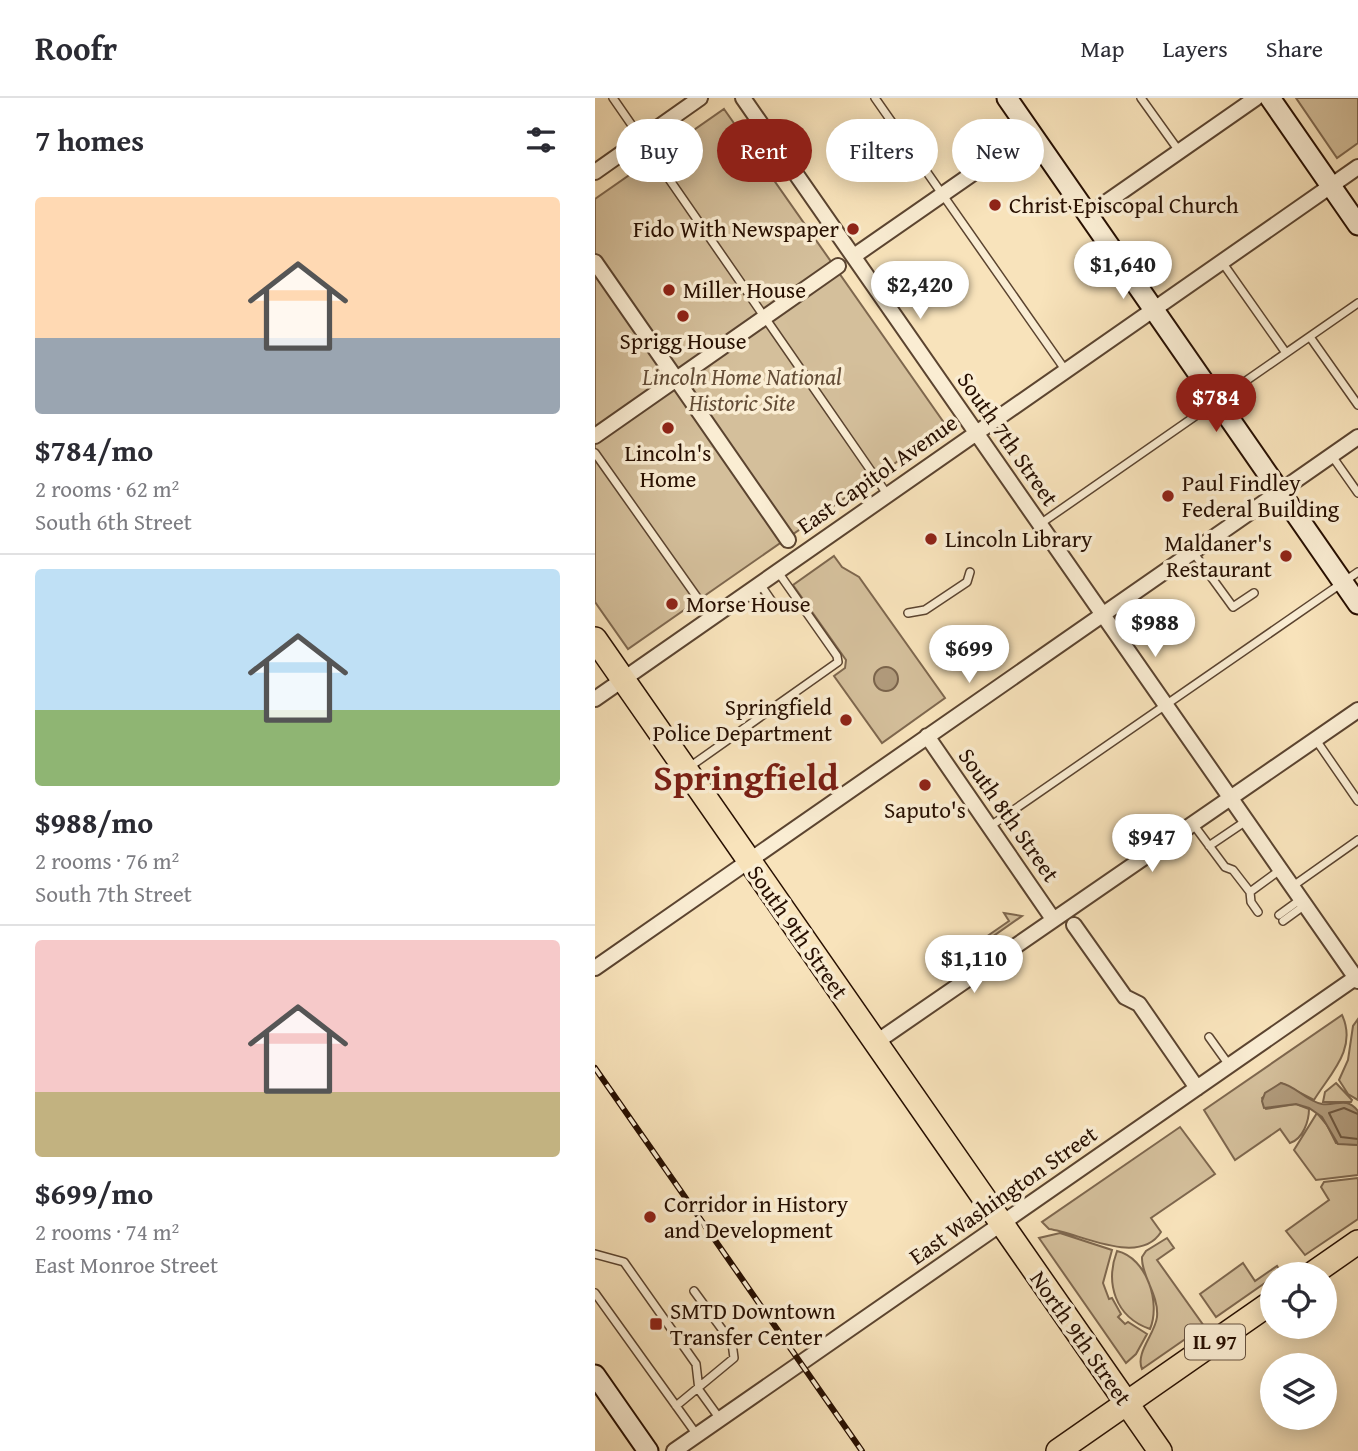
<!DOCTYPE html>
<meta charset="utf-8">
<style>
:root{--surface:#fff;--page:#f2f2f3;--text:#2b2b33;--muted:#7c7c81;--line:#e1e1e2;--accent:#8f2418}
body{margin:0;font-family:"Gentium Book Plus",serif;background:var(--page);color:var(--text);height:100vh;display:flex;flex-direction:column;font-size:26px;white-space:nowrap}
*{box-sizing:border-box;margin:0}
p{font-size:23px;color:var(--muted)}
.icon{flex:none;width:38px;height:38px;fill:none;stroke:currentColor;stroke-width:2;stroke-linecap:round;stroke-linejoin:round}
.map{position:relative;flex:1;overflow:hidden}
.sheet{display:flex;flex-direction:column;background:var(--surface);width:595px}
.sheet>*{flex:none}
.hud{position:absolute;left:21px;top:21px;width:637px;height:63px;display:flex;gap:14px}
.buttons{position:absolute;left:665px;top:1164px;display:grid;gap:14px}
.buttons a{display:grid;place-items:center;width:77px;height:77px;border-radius:50%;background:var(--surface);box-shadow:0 4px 18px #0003;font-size:35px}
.price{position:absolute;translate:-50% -60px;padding:0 16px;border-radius:24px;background:#fff;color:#222;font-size:23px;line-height:46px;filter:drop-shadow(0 2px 4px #0008)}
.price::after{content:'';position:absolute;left:50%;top:42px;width:21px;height:16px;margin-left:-10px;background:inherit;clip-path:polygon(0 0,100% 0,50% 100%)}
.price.on{background:var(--accent);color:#fff}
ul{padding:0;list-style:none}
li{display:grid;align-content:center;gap:14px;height:371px;padding:0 35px}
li+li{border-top:2px solid var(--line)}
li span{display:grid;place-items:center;height:217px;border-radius:7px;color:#555}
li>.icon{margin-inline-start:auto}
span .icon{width:126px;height:126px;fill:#fffc;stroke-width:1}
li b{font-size:30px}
h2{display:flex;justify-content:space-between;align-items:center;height:84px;padding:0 35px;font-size:30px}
.chip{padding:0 24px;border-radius:32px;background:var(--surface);box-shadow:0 4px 18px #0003;font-size:24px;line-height:63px}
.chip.on{background:var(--accent);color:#fff}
header{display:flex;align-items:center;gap:42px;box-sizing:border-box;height:98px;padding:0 35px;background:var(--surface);border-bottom:2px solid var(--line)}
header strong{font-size:33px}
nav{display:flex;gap:38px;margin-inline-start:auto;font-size:24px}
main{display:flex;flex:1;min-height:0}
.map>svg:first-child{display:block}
.green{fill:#d4bf9b;stroke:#7e674e;stroke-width:2}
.water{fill:#b19b7c;stroke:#7a634b;stroke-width:2}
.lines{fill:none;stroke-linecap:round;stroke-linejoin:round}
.shore{stroke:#6c553e;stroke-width:2}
.lane-casing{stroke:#5b4430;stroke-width:10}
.street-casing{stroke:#5b4430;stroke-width:18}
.secondary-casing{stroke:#270f01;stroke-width:23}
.primary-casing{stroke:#270f01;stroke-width:26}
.lane{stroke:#faedd3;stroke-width:7}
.street{stroke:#faedd3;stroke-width:14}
.secondary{stroke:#faedd3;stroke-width:19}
.primary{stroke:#f8e3bb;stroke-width:23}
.rail-casing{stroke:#270f01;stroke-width:6}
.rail{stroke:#faedd3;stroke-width:3.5;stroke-dasharray:10;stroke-linecap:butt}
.poi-dot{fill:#8f2418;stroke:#faedd3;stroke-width:2.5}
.labels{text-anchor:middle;stroke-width:7;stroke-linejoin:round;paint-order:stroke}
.shield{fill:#faedd3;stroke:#665240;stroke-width:2}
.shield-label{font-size:21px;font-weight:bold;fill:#270f01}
.poi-label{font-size:23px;fill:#270f01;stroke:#faedd3;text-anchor:start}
.park-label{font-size:23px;font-style:italic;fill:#644d37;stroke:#faedd3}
.street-label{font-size:23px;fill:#270f01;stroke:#faedd3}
.town-label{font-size:37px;font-weight:bold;fill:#7a1f14;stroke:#faedd3}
</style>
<header>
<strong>Roofr</strong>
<nav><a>Map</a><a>Layers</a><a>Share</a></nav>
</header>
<main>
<section class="sheet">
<h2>7 homes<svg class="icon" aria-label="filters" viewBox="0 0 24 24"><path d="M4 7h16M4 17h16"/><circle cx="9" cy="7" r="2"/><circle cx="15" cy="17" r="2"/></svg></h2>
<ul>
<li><span style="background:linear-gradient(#ffd9b3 65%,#9aa5b1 0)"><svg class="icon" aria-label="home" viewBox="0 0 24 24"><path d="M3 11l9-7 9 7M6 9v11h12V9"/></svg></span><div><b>$784/mo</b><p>2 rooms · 62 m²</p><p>South 6th Street</p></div></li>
<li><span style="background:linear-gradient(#bfe0f5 65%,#8fb573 0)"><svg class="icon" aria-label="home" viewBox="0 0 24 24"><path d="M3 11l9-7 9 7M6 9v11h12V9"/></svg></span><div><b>$988/mo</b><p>2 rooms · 76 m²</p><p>South 7th Street</p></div></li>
<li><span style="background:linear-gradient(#f6c9c9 70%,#c2b280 0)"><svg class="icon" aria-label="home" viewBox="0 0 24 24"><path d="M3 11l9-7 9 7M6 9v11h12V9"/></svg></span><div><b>$699/mo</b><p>2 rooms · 74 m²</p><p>East Monroe Street</p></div></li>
</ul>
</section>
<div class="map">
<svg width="763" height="1353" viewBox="0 0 763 1353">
<rect width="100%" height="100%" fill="#f8e3bb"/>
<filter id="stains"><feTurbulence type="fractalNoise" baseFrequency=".00286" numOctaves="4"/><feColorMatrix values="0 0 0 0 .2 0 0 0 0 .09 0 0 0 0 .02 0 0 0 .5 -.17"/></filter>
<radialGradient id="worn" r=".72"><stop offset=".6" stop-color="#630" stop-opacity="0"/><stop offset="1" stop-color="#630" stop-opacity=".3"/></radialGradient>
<path class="green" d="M701,0H763V45L742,60Z
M129,11L352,329L33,551L0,504V101Z
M239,458L247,469L264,479L350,600L287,645L239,578L250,570L251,562L198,487Z
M409,815L427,818L367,860L365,857L414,823Z
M747,917C763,951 734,977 719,1002L686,985L667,1000L671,1011L701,1006L714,1011C714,1023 708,1041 695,1045L685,1031L640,1062L609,1012Z
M763,921V1002L753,996L744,982L753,962L758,928Z
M741,985L757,1002L756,1004H728L730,994Z
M722,1015L732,1027L741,1045L763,1047V1077L721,1082L699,1052Z
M585,1029L620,1076L556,1120L566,1134C544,1169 485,1135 454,1131L447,1124Z
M763,1080V1121L710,1157L691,1133L734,1102L726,1089L729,1084Z
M465,1135L517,1152L508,1185L514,1201L517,1200L526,1216L523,1219L530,1226L533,1224L552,1236L541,1256L531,1265L444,1140Z
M572,1140L579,1150L562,1162L609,1228L547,1271C540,1255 560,1236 562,1219C564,1196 546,1178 547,1159L551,1153Z
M522,1153C552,1160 566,1205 555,1231C520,1219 510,1185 522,1153Z
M648,1165L660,1183L682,1168L686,1174L677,1176V1180L621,1219L605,1196Z"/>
<path class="water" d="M279 581a12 12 0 1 1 24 0a12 12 0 1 1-24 0Z
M686,985C701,988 711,1003 727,1006C742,1008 751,998 763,1013V1047L743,1046L727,1019L714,1010L701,1006L669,1010L667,1003L670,995Z"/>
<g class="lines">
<path class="shore" d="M763,1016L749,1010L734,1015L746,1039L763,1041"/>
<defs>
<path id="lane" d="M18,0L292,396
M280,0L471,273
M546,0L584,53
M499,162L514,150
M627,164L691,255
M502,168L519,156
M715,239L763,307
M0,355L116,519
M737,358L763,395
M445,426L763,205
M598,454L638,509L659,495
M165,486L178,505
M158,491L170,510
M313,515L330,512L372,484L375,474
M721,642L763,703
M93,670L243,564L242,558L183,474
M598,726L630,769L638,772L655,794L656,804L663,814
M394,729L763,474
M614,748L651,723
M698,788L763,742
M655,794L685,772
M684,817L706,801
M688,823L710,807
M614,939L634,967
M0,1156L29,1164L101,1266L104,1292L125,1321
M0,1195L102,1337
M81,1308L139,1260L137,1245L99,1193"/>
<path id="street" d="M148,0L763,883
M0,74L105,0
M493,117L661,0
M259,158L436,35
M0,164L193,442
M0,338L243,168
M0,601L763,69
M332,638L458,821
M479,827L530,899L544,906L602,990
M0,870L763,339
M280,945L763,612
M79,1353L763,878"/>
<path id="secondary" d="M412,0L763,506
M675,0L763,127
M0,1277L53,1353"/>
<path id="primary" d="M0,541L565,1353
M717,1176L763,1144
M463,1353L677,1204"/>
</defs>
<use href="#lane" class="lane-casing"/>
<use href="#street" class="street-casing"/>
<use href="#secondary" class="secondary-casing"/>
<use href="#primary" class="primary-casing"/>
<use href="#lane" class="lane"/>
<use href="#street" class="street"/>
<use href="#secondary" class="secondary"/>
<use href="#primary" class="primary"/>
<defs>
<path id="rail" d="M0,970L267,1353"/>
</defs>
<use href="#rail" class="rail-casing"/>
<use href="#rail" class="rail"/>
</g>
<g class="poi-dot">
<circle cx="400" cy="107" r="7"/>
<circle cx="258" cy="131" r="7"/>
<circle cx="74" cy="192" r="7"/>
<circle cx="88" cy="218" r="7"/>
<circle cx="73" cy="330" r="7"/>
<circle cx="573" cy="398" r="7"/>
<circle cx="336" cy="441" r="7"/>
<circle cx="691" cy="458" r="7"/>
<circle cx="77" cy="506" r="7"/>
<circle cx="251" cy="622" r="7"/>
<circle cx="330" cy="687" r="7"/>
<circle cx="55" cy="1119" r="7"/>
<rect x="54" y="1219" width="14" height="14" rx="3.5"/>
</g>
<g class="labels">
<rect class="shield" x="590" y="1226.5" width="60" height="35" rx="5"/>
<g class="shield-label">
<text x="620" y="1251">IL 97</text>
</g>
<g class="poi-label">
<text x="414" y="115">Christ Episcopal Church</text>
<text x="244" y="139" text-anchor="end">Fido With Newspaper</text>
<text x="88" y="200">Miller House</text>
<text x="88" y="251" text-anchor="middle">Sprigg House</text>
<text x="73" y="363" text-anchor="middle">Lincoln's<tspan x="73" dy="26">Home</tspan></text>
<text x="587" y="393">Paul Findley<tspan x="587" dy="26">Federal Building</tspan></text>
<text x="350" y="449">Lincoln Library</text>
<text x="677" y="453" text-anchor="end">Maldaner's<tspan x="677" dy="26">Restaurant</tspan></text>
<text x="91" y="514">Morse House</text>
<text x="237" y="617" text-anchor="end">Springfield<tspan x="237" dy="26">Police Department</tspan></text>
<text x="330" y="720" text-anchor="middle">Saputo's</text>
<text x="69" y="1114">Corridor in History<tspan x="69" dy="26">and Development</tspan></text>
<text x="75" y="1221">SMTD Downtown<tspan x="75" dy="26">Transfer Center</tspan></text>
</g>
<g class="park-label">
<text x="147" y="287">Lincoln Home National<tspan x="147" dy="26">Historic Site</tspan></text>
</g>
<g class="street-label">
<text transform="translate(413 341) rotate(55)" y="8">South 7th Street</text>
<text transform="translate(282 376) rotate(-35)" y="8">East Capitol Avenue</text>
<text transform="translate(414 717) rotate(55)" y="8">South 8th Street</text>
<text transform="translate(203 834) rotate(55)" y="8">South 9th Street</text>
<text transform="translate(408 1097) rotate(-35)" y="8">East Washington Street</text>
<text transform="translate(486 1240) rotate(55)" y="8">North 9th Street</text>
</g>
<g class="town-label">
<text x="151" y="692">Springfield</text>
</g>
</g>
<rect width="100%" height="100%" filter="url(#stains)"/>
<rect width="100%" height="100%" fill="url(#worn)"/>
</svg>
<div class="buttons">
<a><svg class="icon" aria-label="locate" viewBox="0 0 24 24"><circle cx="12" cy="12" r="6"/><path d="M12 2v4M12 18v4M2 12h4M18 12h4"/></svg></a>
<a><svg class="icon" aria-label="layers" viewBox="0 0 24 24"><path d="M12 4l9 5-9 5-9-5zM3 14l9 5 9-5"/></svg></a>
</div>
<b class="price" style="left:528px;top:203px">$1,640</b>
<b class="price" style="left:325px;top:223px">$2,420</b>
<b class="price on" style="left:621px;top:336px">$784</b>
<b class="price" style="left:560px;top:561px">$988</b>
<b class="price" style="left:374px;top:587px">$699</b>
<b class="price" style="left:557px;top:776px">$947</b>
<b class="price" style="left:379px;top:897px">$1,110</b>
<div class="hud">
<a class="chip">Buy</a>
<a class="chip on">Rent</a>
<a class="chip">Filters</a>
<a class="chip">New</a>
</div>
</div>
</main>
